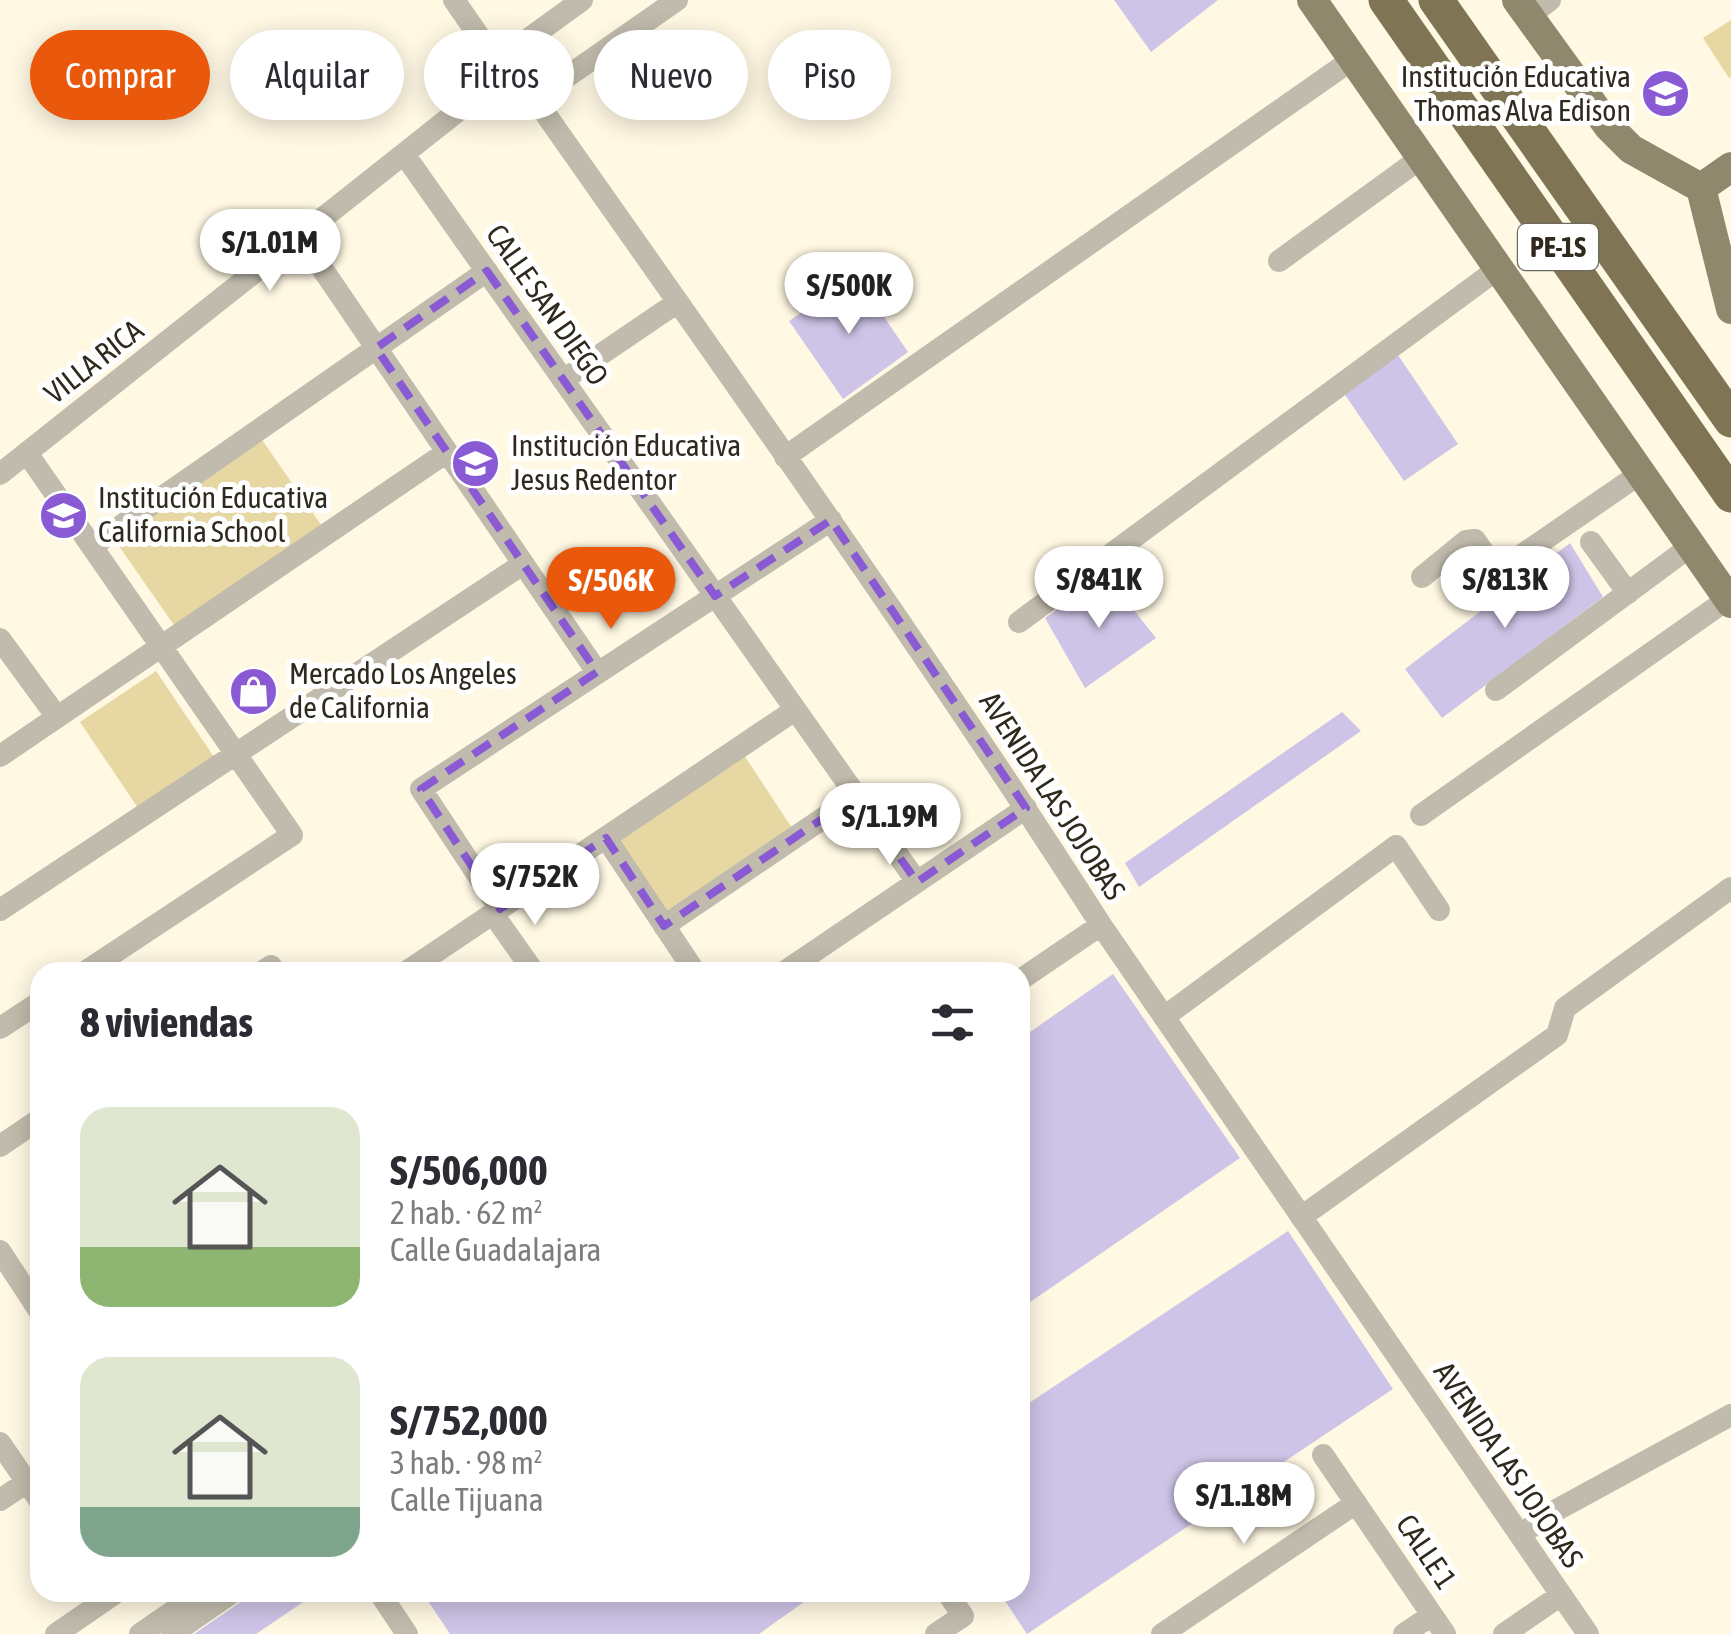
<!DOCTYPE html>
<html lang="es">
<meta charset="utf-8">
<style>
:root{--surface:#fff;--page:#f7f7f7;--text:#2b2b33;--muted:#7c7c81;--accent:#ea580c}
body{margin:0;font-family:"Asap Condensed",sans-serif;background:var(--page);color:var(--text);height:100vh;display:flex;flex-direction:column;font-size:38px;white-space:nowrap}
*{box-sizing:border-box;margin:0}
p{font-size:32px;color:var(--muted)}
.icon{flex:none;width:55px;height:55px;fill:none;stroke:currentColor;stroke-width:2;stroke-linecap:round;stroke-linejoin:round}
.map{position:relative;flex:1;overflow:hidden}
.side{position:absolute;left:30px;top:962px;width:1000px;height:640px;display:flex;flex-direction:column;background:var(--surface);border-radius:30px;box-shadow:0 5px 25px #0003}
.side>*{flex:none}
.hud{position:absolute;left:30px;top:30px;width:1000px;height:90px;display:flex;gap:20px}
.price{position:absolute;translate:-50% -85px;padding:0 22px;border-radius:35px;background:#fff;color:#222;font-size:32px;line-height:65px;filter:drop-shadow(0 2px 5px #0008)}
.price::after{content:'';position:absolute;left:50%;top:60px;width:30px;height:22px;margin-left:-15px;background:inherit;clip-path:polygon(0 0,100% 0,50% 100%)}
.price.on{background:var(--accent);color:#fff}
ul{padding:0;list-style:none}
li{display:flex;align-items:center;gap:30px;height:250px;padding:0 50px}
li span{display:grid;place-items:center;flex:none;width:280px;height:200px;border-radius:30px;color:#555}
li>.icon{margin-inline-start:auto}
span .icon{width:120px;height:120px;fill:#fffc;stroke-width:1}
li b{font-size:42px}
h2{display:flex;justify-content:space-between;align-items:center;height:120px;padding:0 50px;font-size:42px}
.pill{padding:0 35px;border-radius:45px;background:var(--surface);box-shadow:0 5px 25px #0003;font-size:35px;line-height:90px}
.pill.on{background:var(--accent);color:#fff}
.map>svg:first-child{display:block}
.green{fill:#e6d7a3}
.building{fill:#cec4e7}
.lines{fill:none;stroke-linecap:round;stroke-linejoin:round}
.minor{stroke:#c0bbac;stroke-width:22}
.major{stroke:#90886c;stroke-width:30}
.highway{stroke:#7f7555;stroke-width:35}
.marked{fill:none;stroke:#895ad3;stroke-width:8;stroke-dasharray:20 12;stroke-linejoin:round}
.labels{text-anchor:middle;stroke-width:10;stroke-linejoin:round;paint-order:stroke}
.shield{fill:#fff;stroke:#6d6a61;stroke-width:2.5}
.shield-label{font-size:28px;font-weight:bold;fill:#2f2a1d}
.poi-label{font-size:30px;fill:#2f2a1d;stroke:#fff;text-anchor:start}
.street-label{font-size:30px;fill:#2f2a1d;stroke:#fff}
</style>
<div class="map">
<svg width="1731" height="1634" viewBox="0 0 1731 1634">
<rect width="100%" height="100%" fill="#fff8e3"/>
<path class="green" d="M1731,20V77L1729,78L1703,38Z
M260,437L322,526L176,628L114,539Z
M156,671L214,757L138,808L80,722Z
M744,755L792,828L666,912L617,839Z"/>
<path class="building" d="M1114,0H1218L1151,52Z
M856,276L908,352L843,399L789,321Z
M1396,352L1458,444L1404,481L1341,389Z
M1570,543L1603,597L1442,718L1405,669Z
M1106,575L1156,638L1085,688L1045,618Z
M1342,712L1361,731L1139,887L1125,863Z
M1113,974L1240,1158L1020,1309V1039Z
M1288,1231L1393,1389L1027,1634L999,1592H1020V1409Z
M255,1592H318L256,1634H194Z
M422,1592H818L759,1634H450Z"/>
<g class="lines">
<path class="minor" d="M454,0L497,62L535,99C727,372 921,644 1101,925L1588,1634
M1528,17L1550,0
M497,62L582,0
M535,99L677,0
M404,154L917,882
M300,236L597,672
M1279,261L1421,158
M563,380L678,302
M27,453L292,835L85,972
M785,457L1353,59
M0,474L507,72
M1591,542L1628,593
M92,546L487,271
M1422,577L1466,541L1475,540L1494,568L1506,566L1641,473
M1019,622L1499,268
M0,639L57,717
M1496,690L1691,546
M0,756L447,452
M1421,815L1728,599
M606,838L695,972
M500,909L421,789L831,520
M0,910L523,564
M493,914L534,972
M664,926L856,796
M262,972L271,966L275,972
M406,972L795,710
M784,972L1026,808
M1020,980L1101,925
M1164,1017L1396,846L1439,910
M0,1028L40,1002
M0,1146L40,1119
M1301,1217L1557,1035L1565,1008L1731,888
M0,1251L40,1312
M0,1443L40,1501
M1323,1455L1445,1634
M0,1500L27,1482
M1520,1535L1551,1513L1731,1415
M379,1592L407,1634
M56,1634L117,1592
M140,1634L201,1592
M172,1634L233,1592
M936,1634L963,1616L947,1592
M1162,1634L1356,1503
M1404,1634L1432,1615
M1504,1634L1561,1595"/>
<path class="major" d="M1312,0L1731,603
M1517,0L1609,127L1631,149L1701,188L1731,309
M1701,188L1731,167"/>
<path class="highway" d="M1386,0L1731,495
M1436,0L1731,420"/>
</g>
<path class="marked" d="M487,271L715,596L831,520L1026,808L917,882L856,796L664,926L606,838L500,909L421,789L597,672L376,348Z"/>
<defs>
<symbol id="school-disc" viewBox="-11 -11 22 22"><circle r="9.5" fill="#895ad3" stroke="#fff"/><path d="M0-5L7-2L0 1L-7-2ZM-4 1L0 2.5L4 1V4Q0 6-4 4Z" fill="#fff"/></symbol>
<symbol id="shop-disc" viewBox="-11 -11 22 22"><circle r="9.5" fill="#895ad3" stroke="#fff"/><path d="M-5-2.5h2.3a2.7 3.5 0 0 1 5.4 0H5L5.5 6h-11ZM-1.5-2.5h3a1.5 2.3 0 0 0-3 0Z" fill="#fff"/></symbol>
</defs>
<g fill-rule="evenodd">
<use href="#school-disc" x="1638" y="66" width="55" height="55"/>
<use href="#school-disc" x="448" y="436" width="55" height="55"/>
<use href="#school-disc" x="36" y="488" width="55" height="55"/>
<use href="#shop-disc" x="226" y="664" width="55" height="55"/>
</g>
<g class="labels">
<rect class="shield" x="1518" y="224" width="80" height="46" rx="8"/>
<g class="shield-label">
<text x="1558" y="257">PE-1S</text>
</g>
<g class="poi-label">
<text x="1631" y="87" text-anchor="end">Institución Educativa<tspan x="1631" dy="34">Thomas Alva Edison</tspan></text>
<text x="511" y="456">Institución Educativa<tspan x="511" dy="34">Jesus Redentor</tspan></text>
<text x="98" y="508">Institución Educativa<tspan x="98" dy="34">California School</tspan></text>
<text x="289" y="684">Mercado Los Angeles<tspan x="289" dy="34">de California</tspan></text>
</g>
<g class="street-label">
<text transform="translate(547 305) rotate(55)" y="10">CALLE SAN DIEGO</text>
<text transform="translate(94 362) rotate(-38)" y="10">VILLA RICA</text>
<text transform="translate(1052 796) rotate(57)" y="10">AVENIDA LAS JOJOBAS</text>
<text transform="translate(1508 1465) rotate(56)" y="10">AVENIDA LAS JOJOBAS</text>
<text transform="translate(1426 1552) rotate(56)" y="10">CALLE 1</text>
</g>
</g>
</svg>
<b class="price" style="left:270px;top:294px">S/1.01M</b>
<b class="price" style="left:849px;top:337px">S/500K</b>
<b class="price" style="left:1099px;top:631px">S/841K</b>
<b class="price" style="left:1505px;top:631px">S/813K</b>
<b class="price on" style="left:611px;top:632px">S/506K</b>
<b class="price" style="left:890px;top:868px">S/1.19M</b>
<b class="price" style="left:535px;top:928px">S/752K</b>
<b class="price" style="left:1244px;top:1547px">S/1.18M</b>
<div class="hud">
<a class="pill on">Comprar</a>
<a class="pill">Alquilar</a>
<a class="pill">Filtros</a>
<a class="pill">Nuevo</a>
<a class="pill">Piso</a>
</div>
<section class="side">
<h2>8 viviendas<svg class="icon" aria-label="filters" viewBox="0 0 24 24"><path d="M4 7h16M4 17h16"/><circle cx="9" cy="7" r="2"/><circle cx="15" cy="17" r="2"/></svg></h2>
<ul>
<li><span style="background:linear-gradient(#dfe7d0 70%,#8fb573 0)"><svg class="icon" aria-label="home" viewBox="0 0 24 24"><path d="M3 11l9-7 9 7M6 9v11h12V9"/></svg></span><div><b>S/506,000</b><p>2 hab. · 62 m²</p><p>Calle Guadalajara</p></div></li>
<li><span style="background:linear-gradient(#dfe7d0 75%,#7fa58c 0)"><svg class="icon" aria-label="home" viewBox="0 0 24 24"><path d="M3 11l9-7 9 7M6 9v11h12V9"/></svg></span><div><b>S/752,000</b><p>3 hab. · 98 m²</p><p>Calle Tijuana</p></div></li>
</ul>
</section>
</div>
